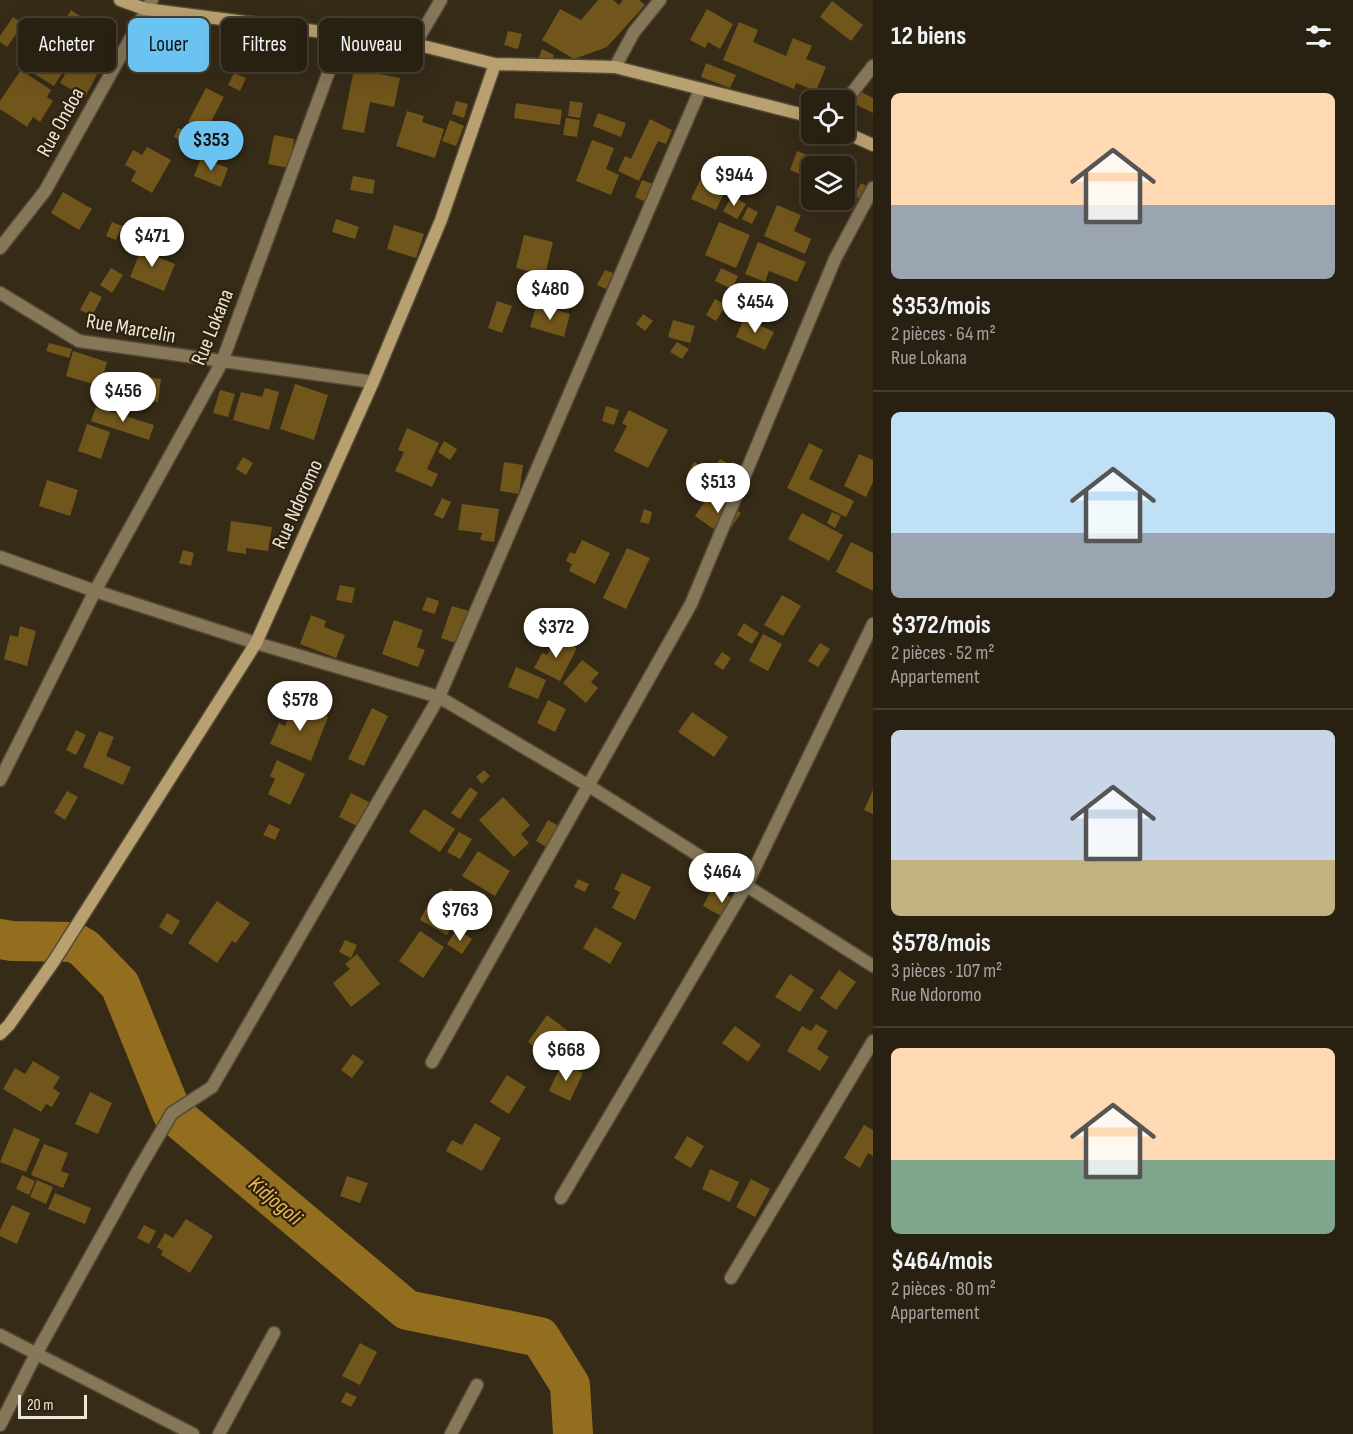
<!DOCTYPE html>
<html lang="fr">
<meta charset="utf-8">
<style>
:root{--surface:#282011;--page:#342d1f;--text:#f1f3f6;--muted:#a5a39f;--line:#443e31;--accent:#6ac3f1}
body{margin:0;font-family:"Sofia Sans Condensed",sans-serif;background:var(--page);color:var(--text);height:100vh;display:flex;flex-direction:column;font-size:22px;white-space:nowrap}
*{box-sizing:border-box;margin:0}
p{font-size:20px;color:var(--muted)}
.icon{flex:none;width:33px;height:33px;fill:none;stroke:currentColor;stroke-width:2;stroke-linecap:round;stroke-linejoin:round}
.map{position:relative;flex:1;overflow:hidden}
.side{display:flex;flex-direction:column;background:var(--surface);width:480px}
.side>*{flex:none}
.banner{position:absolute;left:18px;top:18px;width:570px;height:54px;display:flex;gap:12px}
.fabs{position:absolute;left:801px;top:90px;display:grid;gap:12px}
.fabs a{display:grid;place-items:center;width:54px;height:54px;border-radius:9px;background:var(--surface);box-shadow:0 6px 24px #0002,0 0 0 2px var(--line);font-size:30px}
.scale{position:absolute;left:18px;bottom:15px;width:69px;box-sizing:border-box;padding-left:6px;border:3px solid #ece5d9;border-top:0;font-size:16px;line-height:21px;white-space:nowrap;color:#ece5d9;-webkit-text-stroke:4px #2c220e;paint-order:stroke}
.price{position:absolute;translate:-50% -51px;padding:0 14px;border-radius:21px;background:#fff;color:#222;font-size:20px;line-height:39px;filter:drop-shadow(0 2px 3px #0008)}
.price::after{content:'';position:absolute;left:50%;top:36px;width:18px;height:14px;margin-left:-9px;background:inherit;clip-path:polygon(0 0,100% 0,50% 100%)}
.price.current{background:var(--accent);color:#111}
ul{padding:0;list-style:none}
li{display:grid;align-content:center;gap:12px;height:318px;padding:0 18px}
li+li{border-top:2px solid var(--line)}
li span{display:grid;place-items:center;height:186px;border-radius:9px;color:#555}
li>.icon{margin-inline-start:auto}
span .icon{width:108px;height:108px;fill:#fffc;stroke-width:1}
li b{font-size:26px}
h2{display:flex;justify-content:space-between;align-items:center;height:72px;padding:0 18px;font-size:26px}
.pill{padding:0 21px;border-radius:9px;background:var(--surface);box-shadow:0 6px 24px #0002,0 0 0 2px var(--line);font-size:21px;line-height:54px}
.pill.current{background:var(--accent);color:#111}
main{display:flex;flex:1;min-height:0}
.map>svg:first-child{display:block}
.lines{fill:none;stroke-linecap:round;stroke-linejoin:round}
.river{stroke:#926e1e;stroke-width:40}
.building{fill:#71561b}
.street-casing{stroke:#534936;stroke-width:15}
.secondary-casing{stroke:#534936;stroke-width:15}
.street{stroke:#867759;stroke-width:12}
.secondary{stroke:#b9a070;stroke-width:12}
.labels{text-anchor:middle;stroke-width:4.5;stroke-linejoin:round;paint-order:stroke}
.street-label{font-size:21px;fill:#ece5d9;stroke:#2c220e}
.water-label{font-size:22px;font-style:italic;fill:#f0bd55;stroke:#2c220e}
</style>
<main>
<div class="map">
<svg width="873" height="1434" viewBox="0 0 873 1434">
<rect width="100%" height="100%" fill="#362b17"/>
<g class="lines">
<path class="river" d="M0,939L12,941L73,942L84,948L120,985L172,1113L407,1310L540,1337L570,1385L573,1434"/>
</g>
<path class="building" d="M598,0H613L619,5L623,0H639L645,5L607,47L574,59L542,40L560,9L581,20Z
M832,1L863,25L851,41L820,17Z
M707,9L733,24L720,49L708,42L705,48L690,40Z
M71,10L92,24L84,36L63,23Z
M13,17L23,24L7,47L0,42V36Z
M739,22L758,30L753,42L786,56L793,38L812,46L806,59L826,67L816,91L796,83L794,89L723,60Z
M508,31L522,34L518,49L504,45Z
M73,39L106,58L85,97L60,83L72,62L63,58Z
M156,46L188,57L183,72L151,61Z
M542,49L554,55L550,64L538,60Z
M277,53L288,62L281,71L270,62Z
M33,55L62,73L54,86L25,68Z
M706,63L736,75L730,88L701,77Z
M354,69L400,78L394,107L370,102L364,133L342,129Z
M21,70L51,90L47,97L53,101L40,122L33,117L27,127L0,109V101Z
M234,73L246,78L240,91L228,85Z
M206,88L224,97L206,131L188,122Z
M857,90L873,98V113L851,102Z
M456,101L468,104L464,118L452,114Z
M570,101L583,103L580,118L568,116Z
M516,103L562,110L560,125L514,118Z
M407,111L424,116L422,122L444,129L435,158L396,146Z
M598,113L626,123L621,137L593,126Z
M566,118L580,120L577,137L563,135Z
M650,119L672,130L666,144L658,141L639,181L618,171L625,156L631,159Z
M450,120L464,126L456,146L442,141Z
M178,128L200,138L195,148L174,137Z
M274,135L294,139L289,168L268,164Z
M592,140L614,148L606,169L619,175L611,195L576,181Z
M147,147L171,160L152,193L131,181L136,171L125,165L133,150L142,155Z
M797,151L831,164L830,166H812V179L790,170Z
M201,158L228,168L221,187L194,176Z
M353,176L375,180L373,194L350,190Z
M701,178L726,189L716,210L691,199Z
M642,180L653,184L646,202L635,197Z
M861,183L872,189L866,202L854,196Z
M63,192L92,209L79,230L51,213Z
M732,196L746,204L737,219L723,211Z
M777,205L801,215L794,231L811,239L805,254L764,236Z
M748,207L758,212L752,224L742,219Z
M336,219L359,227L355,239L332,232Z
M112,222L122,226L116,240L106,236Z
M719,222L750,235L736,268L705,255Z
M394,225L424,234L416,258L387,249Z
M524,235L553,242L545,275L516,268Z
M145,240L158,246L155,256L175,264L164,291L130,277Z
M758,242L806,262L797,282L769,271L765,282L745,274Z
M111,268L123,275L112,293L100,285Z
M721,268L738,276L732,289L715,281Z
M605,270L613,273L606,289L597,285Z
M90,291L102,297L92,316L80,310Z
M715,299L726,305L716,321L706,315Z
M497,301L512,306L502,333L488,328Z
M537,304L570,314L564,337L530,327Z
M643,314L653,321L645,331L636,324Z
M744,318L774,332L765,350L736,337Z
M673,320L695,326L690,343L668,337Z
M677,342L689,349L682,359L670,352Z
M49,343L72,349L69,358L46,351Z
M73,351L107,362L100,386L66,376Z
M126,374L161,379L158,402L123,397Z
M295,384L328,395L314,440L280,429Z
M265,388L279,392L269,430L233,420L241,392L262,397Z
M220,390L235,394L228,417L213,413Z
M606,406L619,410L614,425L602,421Z
M96,407L154,425L149,440L91,421Z
M629,410L668,430L648,468L614,451L627,426L622,423Z
M87,424L110,432L101,459L78,451Z
M407,428L439,443L427,469L438,474L432,487L395,471L404,452L398,450Z
M444,441L457,449L450,460L438,452Z
M809,443L823,450L809,479L854,501L846,517L787,488Z
M859,454L873,460V482L866,497L844,486Z
M243,457L253,463L246,475L236,469Z
M720,459L741,471L726,496L688,473L694,462L712,473Z
M504,462L523,465L519,494L500,491Z
M47,480L78,490L70,516L39,506Z
M711,492L741,513L725,537L695,516Z
M442,498L451,502L443,519L434,515Z
M462,504L499,509L494,542L480,540L482,533L458,530Z
M644,509L652,512L649,524L640,522Z
M832,512L841,516L835,528L827,523Z
M802,513L843,535L829,561L788,539Z
M231,521L272,527L268,551L246,548V554L227,551Z
M582,540L610,553L595,584L569,571L572,564L566,561L570,552L575,554Z
M851,542L873,553V591L836,572Z
M627,548L650,558L626,609L603,598Z
M183,550L194,553L191,566L179,563Z
M340,585L355,588L352,603L336,600Z
M782,595L801,606L783,636L764,625Z
M427,597L439,601L435,614L422,610Z
M452,606L472,612L461,645L441,638Z
M311,615L326,621L324,627L345,635L336,658L300,644Z
M394,620L423,630L417,647L425,650L418,667L382,654Z
M744,623L759,633L752,644L737,635Z
M20,626L36,631L27,666L4,659L10,635L18,637Z
M763,634L782,644L768,671L749,661Z
M556,637L577,648L560,681L534,668L542,653L547,655Z
M820,643L830,649L818,667L808,661Z
M722,652L731,658L723,670L714,664Z
M582,660L599,673L591,682L598,688L586,703L563,683Z
M516,667L546,680L538,699L508,687Z
M548,700L566,709L555,732L537,723Z
M295,703L328,717L311,761L270,744L279,723L285,726Z
M372,708L388,716L364,766L348,759Z
M692,712L728,737L714,757L678,732Z
M76,730L86,735L76,755L66,750Z
M99,731L114,737L106,756L131,767L123,785L83,767Z
M277,760L305,774L290,805L268,794L275,779L270,776Z
M484,770L490,776L482,784L476,777Z
M470,787L478,793L460,819L451,813Z
M873,790V814L864,810Z
M67,791L78,797L65,820L54,813Z
M351,793L369,802L357,826L339,817Z
M503,797L530,825L521,834L529,843L514,857L479,820Z
M424,809L455,829L440,852L409,832Z
M548,820L564,829L552,850L536,841Z
M269,824L280,829L275,840L263,835Z
M459,832L472,839L460,859L447,852Z
M478,851L510,871L495,896L462,876Z
M622,873L651,887L635,920L612,908L620,892L614,889Z
M578,879L589,884L585,892L574,887Z
M713,887L741,903L730,921L703,906Z
M450,888L468,899L447,935L420,920L431,899L441,904Z
M217,901L250,923L236,943L232,941L217,963L188,943Z
M167,913L180,921L172,935L159,927Z
M595,927L622,943L610,964L583,948Z
M457,929L472,939L462,954L447,944Z
M420,931L444,947L423,978L399,961Z
M345,940L357,945L351,958L339,952Z
M357,954L380,984L351,1007L333,983L350,969L345,964Z
M839,970L856,982L836,1010L820,998Z
M790,974L814,990L800,1012L775,997Z
M547,1015L567,1030L548,1057L528,1042Z
M816,1024L828,1031L817,1049L829,1057L820,1071L787,1051L802,1026L811,1031Z
M735,1026L761,1045L748,1062L722,1043Z
M353,1054L364,1062L352,1078L341,1070Z
M33,1061L60,1077L53,1088L60,1093L52,1107L46,1104L41,1112L3,1089L15,1068L25,1074Z
M562,1063L583,1073L570,1101L549,1091Z
M507,1075L526,1087L509,1114L490,1102Z
M90,1092L112,1103L98,1134L75,1124Z
M475,1123L501,1138L482,1171L446,1151L452,1140L462,1145Z
M864,1125L873,1130V1156L868,1153L860,1168L844,1158Z
M14,1128L40,1139L26,1172L0,1162Z
M687,1136L704,1146L691,1168L674,1158Z
M44,1144L68,1153L61,1171L69,1174L63,1188L31,1175Z
M710,1169L739,1182L730,1202L702,1189Z
M22,1175L35,1181L29,1195L16,1189Z
M347,1176L368,1183L360,1203L340,1196Z
M751,1179L770,1189L755,1217L736,1207Z
M37,1180L53,1187L46,1204L30,1197Z
M55,1193L91,1208L85,1224L48,1209Z
M12,1205L30,1213L17,1244L0,1236V1230Z
M186,1219L213,1236L190,1273L161,1255L163,1251L157,1247L165,1233L173,1238Z
M144,1225L156,1231L149,1244L137,1238Z
M360,1343L377,1352L360,1385L342,1376Z
M346,1392L357,1397L351,1407L341,1402Z"/>
<g class="lines">
<defs>
<path id="street" d="M415,44L441,0
M615,67L634,32L660,0
M836,100L852,93L873,66
M0,248L45,191L152,0
M0,293L79,341L373,382
M0,557L95,591L256,643L439,697L589,786L873,966
M0,780L95,591L222,362L343,33
M432,1062L691,604L835,259L873,188
M561,1198L746,886L873,624
M731,1278L873,1041
M0,1335L193,1434
M0,1425L36,1354L139,1169L172,1113L212,1087L439,697L700,90
M219,1434L274,1333
M451,1434L477,1385"/>
<path id="secondary" d="M120,0L145,9L415,44L495,64L615,67L812,117
M844,132L873,145
M0,1034L9,1025L54,961L256,643L373,382L441,220L495,64"/>
</defs>
<use href="#street" class="street-casing"/>
<use href="#secondary" class="secondary-casing"/>
<use href="#street" class="street"/>
<use href="#secondary" class="secondary"/>
</g>
<g class="labels">
<g class="street-label">
<text transform="translate(60 122) rotate(-61)" y="7">Rue Ondoa</text>
<text transform="translate(212 327) rotate(-68)" y="7">Rue Lokana</text>
<text transform="translate(131 328) rotate(10)" y="7">Rue Marcelin</text>
<text transform="translate(297 504) rotate(-66)" y="7">Rue Ndoromo</text>
</g>
<g class="water-label">
<text transform="translate(276 1200) rotate(40)" y="8">Kidjogoli</text>
</g>
</g>
</svg>
<div class="fabs">
<a><svg class="icon" aria-label="locate" viewBox="0 0 24 24"><circle cx="12" cy="12" r="6"/><path d="M12 2v4M12 18v4M2 12h4M18 12h4"/></svg></a>
<a><svg class="icon" aria-label="layers" viewBox="0 0 24 24"><path d="M12 4l9 5-9 5-9-5zM3 14l9 5 9-5"/></svg></a>
</div>
<div class="scale">20 m</div>
<b class="price current" style="left:211px;top:172px">$353</b>
<b class="price" style="left:734px;top:207px">$944</b>
<b class="price" style="left:152px;top:268px">$471</b>
<b class="price" style="left:550px;top:321px">$480</b>
<b class="price" style="left:755px;top:334px">$454</b>
<b class="price" style="left:123px;top:423px">$456</b>
<b class="price" style="left:718px;top:514px">$513</b>
<b class="price" style="left:556px;top:659px">$372</b>
<b class="price" style="left:300px;top:732px">$578</b>
<b class="price" style="left:722px;top:904px">$464</b>
<b class="price" style="left:460px;top:942px">$763</b>
<b class="price" style="left:566px;top:1082px">$668</b>
<div class="banner">
<a class="pill">Acheter</a>
<a class="pill current">Louer</a>
<a class="pill">Filtres</a>
<a class="pill">Nouveau</a>
</div>
</div>
<section class="side">
<h2>12 biens<svg class="icon" aria-label="filters" viewBox="0 0 24 24"><path d="M4 7h16M4 17h16"/><circle cx="9" cy="7" r="2"/><circle cx="15" cy="17" r="2"/></svg></h2>
<ul>
<li><span style="background:linear-gradient(#ffd9b3 60%,#9aa5b1 0)"><svg class="icon" aria-label="home" viewBox="0 0 24 24"><path d="M3 11l9-7 9 7M6 9v11h12V9"/></svg></span><div><b>$353/mois</b><p>2 pièces · 64 m²</p><p>Rue Lokana</p></div></li>
<li><span style="background:linear-gradient(#bfe0f5 65%,#9aa5b1 0)"><svg class="icon" aria-label="home" viewBox="0 0 24 24"><path d="M3 11l9-7 9 7M6 9v11h12V9"/></svg></span><div><b>$372/mois</b><p>2 pièces · 52 m²</p><p>Appartement</p></div></li>
<li><span style="background:linear-gradient(#c9d6e8 70%,#c2b280 0)"><svg class="icon" aria-label="home" viewBox="0 0 24 24"><path d="M3 11l9-7 9 7M6 9v11h12V9"/></svg></span><div><b>$578/mois</b><p>3 pièces · 107 m²</p><p>Rue Ndoromo</p></div></li>
<li><span style="background:linear-gradient(#ffd9b3 60%,#7fa58c 0)"><svg class="icon" aria-label="home" viewBox="0 0 24 24"><path d="M3 11l9-7 9 7M6 9v11h12V9"/></svg></span><div><b>$464/mois</b><p>2 pièces · 80 m²</p><p>Appartement</p></div></li>
</ul>
</section>
</main>
